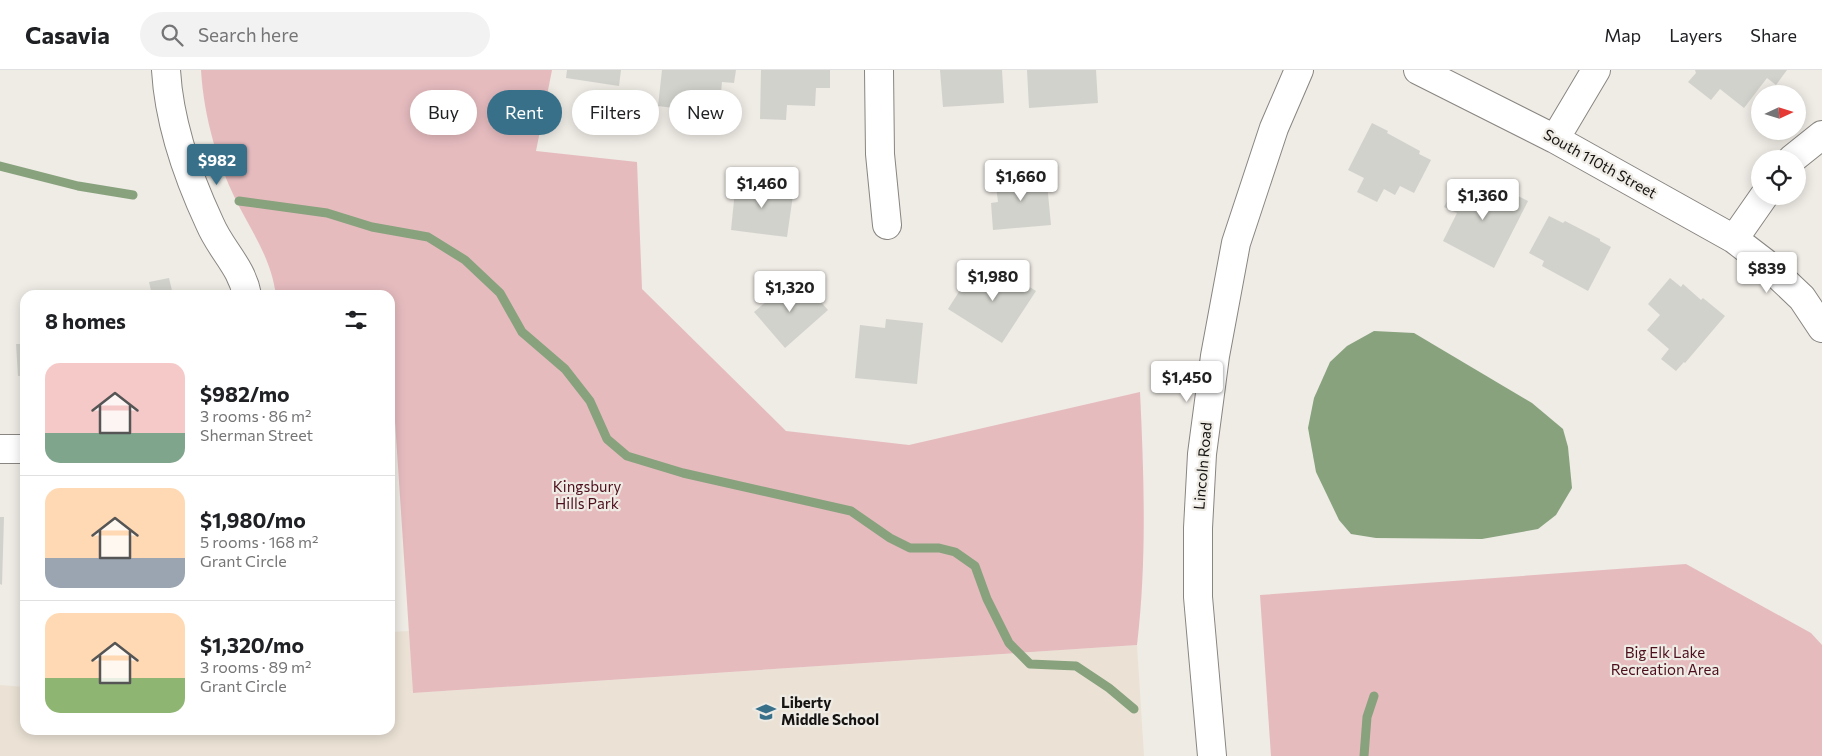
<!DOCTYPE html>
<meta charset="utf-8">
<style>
:root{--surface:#fff;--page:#f2f2f2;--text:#202124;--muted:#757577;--line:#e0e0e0;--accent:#38708a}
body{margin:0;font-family:Commissioner,sans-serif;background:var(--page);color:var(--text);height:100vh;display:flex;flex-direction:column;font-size:19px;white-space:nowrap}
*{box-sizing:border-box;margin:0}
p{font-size:16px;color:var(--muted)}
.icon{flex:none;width:28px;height:28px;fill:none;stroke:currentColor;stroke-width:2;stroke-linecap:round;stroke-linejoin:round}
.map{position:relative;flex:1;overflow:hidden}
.panel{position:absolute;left:20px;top:220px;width:375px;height:445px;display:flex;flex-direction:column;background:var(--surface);border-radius:15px;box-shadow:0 2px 12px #0003}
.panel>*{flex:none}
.guide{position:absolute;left:410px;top:20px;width:475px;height:45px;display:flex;gap:10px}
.needle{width:32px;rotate:86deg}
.fabs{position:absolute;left:1751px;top:15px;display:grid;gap:10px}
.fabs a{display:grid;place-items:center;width:55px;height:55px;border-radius:50%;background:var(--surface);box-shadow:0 2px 12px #0003;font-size:25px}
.price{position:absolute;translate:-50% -42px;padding:0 11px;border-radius:5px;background:#fff;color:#222;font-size:16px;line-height:32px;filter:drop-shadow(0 1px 2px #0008)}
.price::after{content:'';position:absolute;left:50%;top:30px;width:15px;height:11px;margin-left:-8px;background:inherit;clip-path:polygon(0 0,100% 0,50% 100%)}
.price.selected{background:var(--accent);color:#fff}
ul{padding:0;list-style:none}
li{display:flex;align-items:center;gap:15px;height:125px;padding:0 25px}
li+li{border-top:1px solid var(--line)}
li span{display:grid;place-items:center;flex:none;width:140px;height:100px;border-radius:15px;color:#555}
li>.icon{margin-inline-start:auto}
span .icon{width:60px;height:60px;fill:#fffc;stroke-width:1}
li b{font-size:21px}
h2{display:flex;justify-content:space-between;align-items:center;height:60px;padding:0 25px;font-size:21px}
.pill{padding:0 18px;border-radius:22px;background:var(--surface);box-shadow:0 2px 12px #0003;font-size:18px;line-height:45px}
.pill.selected{background:var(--accent);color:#fff}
header{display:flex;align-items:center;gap:30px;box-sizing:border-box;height:70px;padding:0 25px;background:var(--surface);border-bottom:1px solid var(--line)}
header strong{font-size:24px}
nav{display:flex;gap:28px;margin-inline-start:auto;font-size:18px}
.search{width:350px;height:45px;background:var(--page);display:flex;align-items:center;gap:12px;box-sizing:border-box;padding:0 18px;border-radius:28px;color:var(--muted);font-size:19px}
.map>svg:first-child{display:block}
.built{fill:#ebe2d5}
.green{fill:#e5bbbe}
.water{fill:#87a27d}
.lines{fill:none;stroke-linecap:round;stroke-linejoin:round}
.stream{stroke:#87a27d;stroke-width:9}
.building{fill:#d2d2cc}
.minor-casing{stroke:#898580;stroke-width:30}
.minor{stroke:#fff;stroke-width:28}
.labels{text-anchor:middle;stroke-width:4.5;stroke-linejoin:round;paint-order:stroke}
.street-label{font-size:15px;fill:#151412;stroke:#efebe5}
.park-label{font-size:15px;fill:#4d0f1d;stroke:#efebe5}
.poi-label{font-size:15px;font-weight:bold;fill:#151412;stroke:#efebe5;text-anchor:start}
</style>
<header>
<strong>Casavia</strong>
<div class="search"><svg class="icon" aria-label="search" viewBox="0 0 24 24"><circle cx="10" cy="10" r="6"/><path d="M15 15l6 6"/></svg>Search here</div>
<nav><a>Map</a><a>Layers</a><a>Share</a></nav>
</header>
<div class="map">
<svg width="1822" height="686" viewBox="0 0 1822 686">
<rect width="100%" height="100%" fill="#efebe5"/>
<path class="built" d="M409,561L413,623L1137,575L1144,686H0V615L25,617V660H390V562Z"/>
<path class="green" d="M201,0H552L536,81L637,92L642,219L786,361L909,375L1140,322C1144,406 1147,491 1137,575L413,623L392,306L390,305V225H276C271,191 257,170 241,140C218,96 204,49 201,0Z
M1686,494L1811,563L1822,575V686H1271L1260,525Z"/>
<path class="water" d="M1374,261L1414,263L1532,333L1563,359L1568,377L1572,418L1556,445L1538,459L1482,469L1376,468L1351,464L1339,450L1316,402L1308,358L1314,328L1330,292L1347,276Z"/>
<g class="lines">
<path class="stream" d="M0,96L78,116L133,125
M239,131L327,143L372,157L428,167L465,190L500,223L522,262L565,299L590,331L607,369L627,386L683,403L851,441L890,468L910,478H939L955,482L975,496L987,529L1009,573L1030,594L1076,596L1109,618L1134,639
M1364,686L1367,647L1374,626"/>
</g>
<path class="building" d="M567,0H621L619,16L566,8Z
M662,0H736L734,13L722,12L719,44L658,36Z
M761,0H830V18H816L815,36L787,35L786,50L760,49Z
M940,0H1002L1004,33L943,37Z
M1027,0H1096L1098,33L1029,38Z
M1695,0H1787L1776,15L1767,8L1744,38L1720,19L1711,30L1688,12L1696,3Z
M1372,53L1388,61L1387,63L1420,81L1419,84L1431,90L1414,123L1400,116L1395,125L1384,119L1377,132L1357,122L1364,108L1348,100Z
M1046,103L1051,155L993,160L991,133L998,132L995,108Z
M736,111L794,118L787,167L731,160Z
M1458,111L1469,117L1471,113L1493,125L1498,116L1528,131L1494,198L1443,171L1457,143L1444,137Z
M1549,146L1563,153L1565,151L1600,169V171L1611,177L1588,221L1542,196L1544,191L1529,183Z
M991,193L1036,221L1002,273L948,239L967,209L976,215Z
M169,208L173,225H152L149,212Z
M1670,208L1681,217L1683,214L1701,230L1703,228L1725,246L1685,293L1684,292L1676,301L1661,289L1669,279L1647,260L1660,245L1648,234Z
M793,209L809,228L814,224L828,240L785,278L754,242Z
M886,249L923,253L917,314L855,308L860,255L885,258Z
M16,274H25V306H18Z
M0,447H4L2,515L0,514Z"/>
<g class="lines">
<defs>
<path id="minor" d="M166,0C169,52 188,107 210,154C221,180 242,197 247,225
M879,0L880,84L887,155
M1418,0L1555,69L1734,169L1764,192L1802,228L1822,258
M1555,69L1596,0
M1792,89L1822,65
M1734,169L1764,126
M0,379H25
M1212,686L1198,527V458L1202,384L1215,286L1236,173L1274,58L1299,0"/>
</defs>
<use href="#minor" class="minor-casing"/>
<use href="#minor" class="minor"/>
</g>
<defs>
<symbol id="school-bare" viewBox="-9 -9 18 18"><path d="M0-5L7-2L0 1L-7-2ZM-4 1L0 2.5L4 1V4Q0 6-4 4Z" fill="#38708a" stroke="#efebe5" stroke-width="2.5" paint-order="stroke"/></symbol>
</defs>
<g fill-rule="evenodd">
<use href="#school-bare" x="752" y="628" width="28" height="28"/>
</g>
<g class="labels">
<g class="street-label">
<text transform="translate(1600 94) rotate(29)" y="5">South 110th Street</text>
<text transform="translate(1203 396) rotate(-85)" y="5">Lincoln Road</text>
</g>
<g class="park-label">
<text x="587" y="422">Kingsbury<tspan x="587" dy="17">Hills Park</tspan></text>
<text x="1665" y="588">Big Elk Lake<tspan x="1665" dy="17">Recreation Area</tspan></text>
</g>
<g class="poi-label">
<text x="781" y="638">Liberty<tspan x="781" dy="17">Middle School</tspan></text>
</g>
</g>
</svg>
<div class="fabs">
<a><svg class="needle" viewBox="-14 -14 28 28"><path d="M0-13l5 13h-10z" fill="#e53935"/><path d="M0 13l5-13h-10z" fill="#757577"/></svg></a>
<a><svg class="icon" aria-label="locate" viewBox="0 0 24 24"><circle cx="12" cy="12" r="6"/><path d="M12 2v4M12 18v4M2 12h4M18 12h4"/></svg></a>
</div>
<b class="price selected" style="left:217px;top:116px">$982</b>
<b class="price" style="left:1021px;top:132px">$1,660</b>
<b class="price" style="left:762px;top:139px">$1,460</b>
<b class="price" style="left:1483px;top:151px">$1,360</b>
<b class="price" style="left:1767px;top:224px">$839</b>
<b class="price" style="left:993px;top:232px">$1,980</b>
<b class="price" style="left:790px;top:243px">$1,320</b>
<b class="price" style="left:1187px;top:333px">$1,450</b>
<div class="guide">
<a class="pill">Buy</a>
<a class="pill selected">Rent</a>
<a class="pill">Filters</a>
<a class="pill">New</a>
</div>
<section class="panel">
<h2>8 homes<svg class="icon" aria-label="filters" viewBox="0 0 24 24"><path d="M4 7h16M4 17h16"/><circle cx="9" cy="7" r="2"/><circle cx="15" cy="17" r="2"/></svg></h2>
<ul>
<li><span style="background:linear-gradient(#f6c9c9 70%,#7fa58c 0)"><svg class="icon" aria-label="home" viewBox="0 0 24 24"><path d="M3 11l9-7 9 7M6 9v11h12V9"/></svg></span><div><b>$982/mo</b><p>3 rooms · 86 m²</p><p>Sherman Street</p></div></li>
<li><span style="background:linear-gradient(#ffd9b3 70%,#9aa5b1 0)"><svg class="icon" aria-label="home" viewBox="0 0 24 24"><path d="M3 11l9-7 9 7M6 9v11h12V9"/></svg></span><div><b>$1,980/mo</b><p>5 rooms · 168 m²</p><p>Grant Circle</p></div></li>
<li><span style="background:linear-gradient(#ffd9b3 65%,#8fb573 0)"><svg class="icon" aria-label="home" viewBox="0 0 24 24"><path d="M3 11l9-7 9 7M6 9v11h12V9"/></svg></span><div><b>$1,320/mo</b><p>3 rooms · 89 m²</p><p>Grant Circle</p></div></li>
</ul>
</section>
</div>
